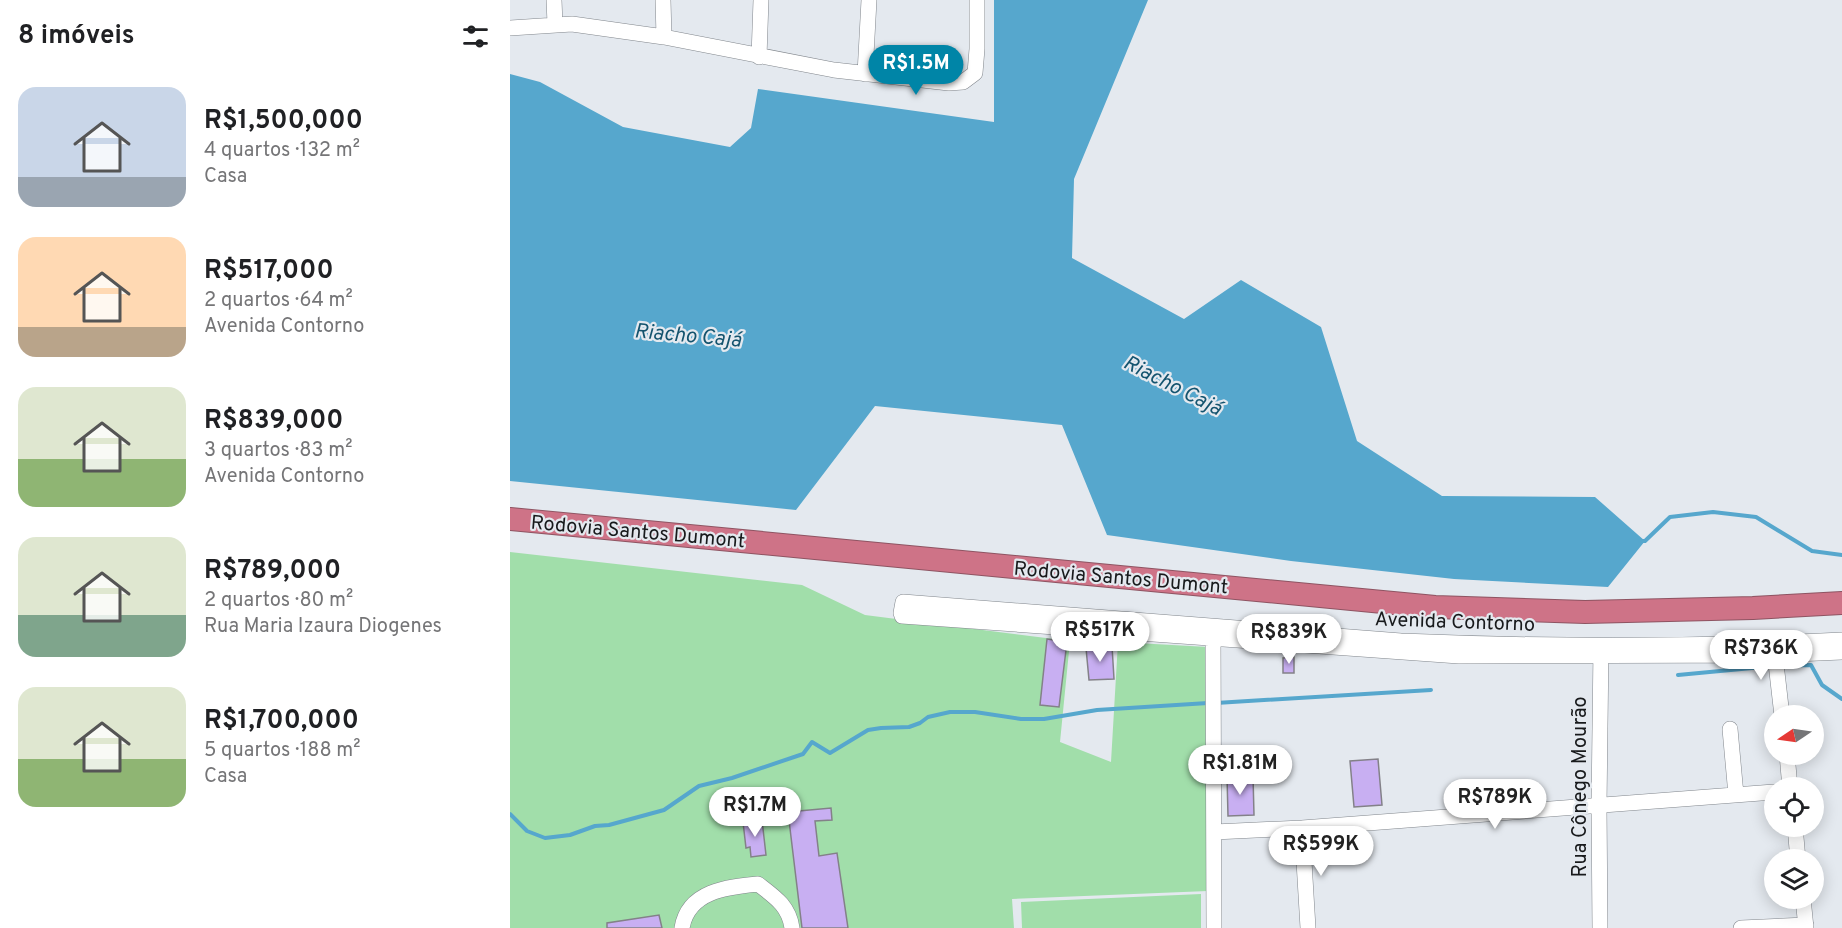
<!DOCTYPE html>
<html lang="pt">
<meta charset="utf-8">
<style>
:root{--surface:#fff;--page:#f6f6f6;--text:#202124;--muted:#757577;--accent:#0085a7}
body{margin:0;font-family:Overpass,sans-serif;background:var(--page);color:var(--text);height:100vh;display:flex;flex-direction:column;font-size:22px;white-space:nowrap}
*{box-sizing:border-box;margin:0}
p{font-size:20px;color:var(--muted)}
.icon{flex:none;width:33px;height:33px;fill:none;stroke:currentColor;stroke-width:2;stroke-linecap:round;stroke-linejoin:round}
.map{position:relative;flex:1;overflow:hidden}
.sheet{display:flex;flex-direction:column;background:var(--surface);width:510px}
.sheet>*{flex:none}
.needle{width:39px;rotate:257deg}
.buttons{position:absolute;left:1254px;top:705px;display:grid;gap:12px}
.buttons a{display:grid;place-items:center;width:60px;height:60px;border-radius:50%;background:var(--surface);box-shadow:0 3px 15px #0003;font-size:30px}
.price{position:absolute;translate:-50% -51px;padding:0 14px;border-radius:21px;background:#fff;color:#222;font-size:20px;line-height:39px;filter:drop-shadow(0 2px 3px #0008)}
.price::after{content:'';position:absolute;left:50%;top:36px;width:18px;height:14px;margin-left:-9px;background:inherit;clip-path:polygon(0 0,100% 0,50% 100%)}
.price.active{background:var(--accent);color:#fff}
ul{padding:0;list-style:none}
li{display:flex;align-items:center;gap:18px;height:150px;padding:0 18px}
li span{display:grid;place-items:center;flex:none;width:168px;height:120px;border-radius:18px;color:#555}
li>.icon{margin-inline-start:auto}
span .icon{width:72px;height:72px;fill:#fffc;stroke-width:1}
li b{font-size:26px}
h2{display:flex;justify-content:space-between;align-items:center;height:72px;padding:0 18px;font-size:26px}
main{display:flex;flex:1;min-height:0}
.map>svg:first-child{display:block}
.green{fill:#a1deaa}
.water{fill:#56a7cd}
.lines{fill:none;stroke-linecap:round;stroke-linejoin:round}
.stream{stroke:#56a7cd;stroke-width:4}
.building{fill:#c8aff2;stroke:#838188;stroke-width:1.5}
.minor-casing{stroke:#81868c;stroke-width:16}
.highway-casing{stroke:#8e5462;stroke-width:24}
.minor{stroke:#fff;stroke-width:15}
.highway{stroke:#ce7387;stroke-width:22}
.labels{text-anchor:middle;stroke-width:4.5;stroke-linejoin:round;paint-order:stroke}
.street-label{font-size:20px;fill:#181a1c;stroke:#e4e9ef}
.water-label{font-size:21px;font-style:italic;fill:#14546f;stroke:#e4e9ef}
</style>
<main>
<section class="sheet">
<h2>8 imóveis<svg class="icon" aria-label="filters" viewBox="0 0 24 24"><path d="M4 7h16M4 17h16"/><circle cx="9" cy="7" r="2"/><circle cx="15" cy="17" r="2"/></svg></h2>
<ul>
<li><span style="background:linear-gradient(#c9d6e8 75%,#9aa5b1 0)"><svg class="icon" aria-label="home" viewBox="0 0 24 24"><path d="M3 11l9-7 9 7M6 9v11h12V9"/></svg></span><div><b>R$1,500,000</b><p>4 quartos · 132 m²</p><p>Casa</p></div></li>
<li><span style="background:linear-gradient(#ffd9b3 75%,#b9a48a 0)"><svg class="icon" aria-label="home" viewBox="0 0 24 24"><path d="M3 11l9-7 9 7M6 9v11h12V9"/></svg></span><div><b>R$517,000</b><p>2 quartos · 64 m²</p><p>Avenida Contorno</p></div></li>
<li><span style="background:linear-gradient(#dfe7d0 60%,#8fb573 0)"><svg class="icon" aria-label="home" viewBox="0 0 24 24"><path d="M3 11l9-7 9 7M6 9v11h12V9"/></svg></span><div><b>R$839,000</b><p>3 quartos · 83 m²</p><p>Avenida Contorno</p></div></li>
<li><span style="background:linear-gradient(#dfe7d0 65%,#7fa58c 0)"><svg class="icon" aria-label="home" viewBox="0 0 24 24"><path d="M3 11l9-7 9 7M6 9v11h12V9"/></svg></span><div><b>R$789,000</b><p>2 quartos · 80 m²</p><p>Rua Maria Izaura Diogenes</p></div></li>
<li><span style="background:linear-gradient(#dfe7d0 60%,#8fb573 0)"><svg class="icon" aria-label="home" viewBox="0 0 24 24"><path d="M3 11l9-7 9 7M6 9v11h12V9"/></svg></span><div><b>R$1,700,000</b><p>5 quartos · 188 m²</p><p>Casa</p></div></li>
</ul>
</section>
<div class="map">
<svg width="1332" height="928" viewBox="0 0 1332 928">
<rect width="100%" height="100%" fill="#e4e9ef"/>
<path class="green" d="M0,552L292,585L355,615L560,641L550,742L601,762L608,642L698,647V891L502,899L504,928H0Z
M691,894V928H512L511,902Z"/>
<path class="water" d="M484,0H638L564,179L562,258L674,319L731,280L811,327L847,441L932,496L1085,497L1135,541L1098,587L944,579L781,561L597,535L552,425L365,406L286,510L0,481V74L30,82L113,127L220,147L241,128L248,89L484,122Z"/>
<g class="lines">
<path class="stream" d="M1130,541H1135L1160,517L1203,512L1246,517L1302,551L1332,555
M1271,666L1301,665L1312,685L1332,699
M1168,675L1263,666
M706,703L921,690
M0,814L17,831L35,838L60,835L85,826L99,825L154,810L189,786L222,778L293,754L302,742L320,753L358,730L371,728L399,727L410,723L418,717L440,712H465L511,719H534L587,710L698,703"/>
</g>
<path class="building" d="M537,639L557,642L549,707L530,705Z
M602,646L604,679L579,680L576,648Z
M784,657V673H773V658Z
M868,759L872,805L844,807L840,761Z
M717,776H743L744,815L718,816Z
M321,808L322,820L305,821L309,856L327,853L338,928H292L278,812Z
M252,820L256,855L241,857L240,847L236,848L233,822Z
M149,915L152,928H97V923Z"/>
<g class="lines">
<defs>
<path id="minor" d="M44,0L45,24
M153,0L154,37
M0,28L62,24L154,37L324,70L439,83L453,82L465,73L467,49V0
M249,57L251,0
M355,74L359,0
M703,629L704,928
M1332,640C1185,647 1038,647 891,641L393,602L391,613L392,616L949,656L1265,655L1332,652
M1264,646L1272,716
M1220,729L1226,795
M1277,754L1280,788
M1285,826L1288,860
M792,828L798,928
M704,832L792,828L1264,792
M1293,898L1296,928
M172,928C178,891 217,887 248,884C265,897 279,906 282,928
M1090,928L1089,806L1091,648
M1231,928L1296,925"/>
<path id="highway" d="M0,519L925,607L1075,612L1243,608L1332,603"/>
</defs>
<use href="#minor" class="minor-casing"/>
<use href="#highway" class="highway-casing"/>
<use href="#minor" class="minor"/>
<use href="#highway" class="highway"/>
</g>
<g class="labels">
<g class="street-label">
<text transform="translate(128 531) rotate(5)" y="7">Rodovia Santos Dumont</text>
<text transform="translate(611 577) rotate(5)" y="7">Rodovia Santos Dumont</text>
<text transform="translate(945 621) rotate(2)" y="7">Avenida Contorno</text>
<text transform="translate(1069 787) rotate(-90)" y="7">Rua Cônego Mourão</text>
</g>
<g class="water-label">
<text transform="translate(178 335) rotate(5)" y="7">Riacho Cajá</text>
<text transform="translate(663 385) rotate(27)" y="7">Riacho Cajá</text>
</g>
</g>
</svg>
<div class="buttons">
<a><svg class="needle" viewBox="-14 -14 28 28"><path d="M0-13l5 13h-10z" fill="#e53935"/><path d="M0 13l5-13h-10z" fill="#757577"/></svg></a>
<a><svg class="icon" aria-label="locate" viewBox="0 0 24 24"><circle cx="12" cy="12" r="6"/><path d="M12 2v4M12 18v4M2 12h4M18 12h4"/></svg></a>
<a><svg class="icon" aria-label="layers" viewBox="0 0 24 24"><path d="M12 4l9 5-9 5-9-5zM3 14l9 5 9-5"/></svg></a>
</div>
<b class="price active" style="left:406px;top:96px">R$1.5M</b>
<b class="price" style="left:590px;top:663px">R$517K</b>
<b class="price" style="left:779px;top:665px">R$839K</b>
<b class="price" style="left:1251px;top:681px">R$736K</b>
<b class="price" style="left:730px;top:796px">R$1.81M</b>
<b class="price" style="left:985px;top:830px">R$789K</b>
<b class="price" style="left:245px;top:838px">R$1.7M</b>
<b class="price" style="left:811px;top:877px">R$599K</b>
</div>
</main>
